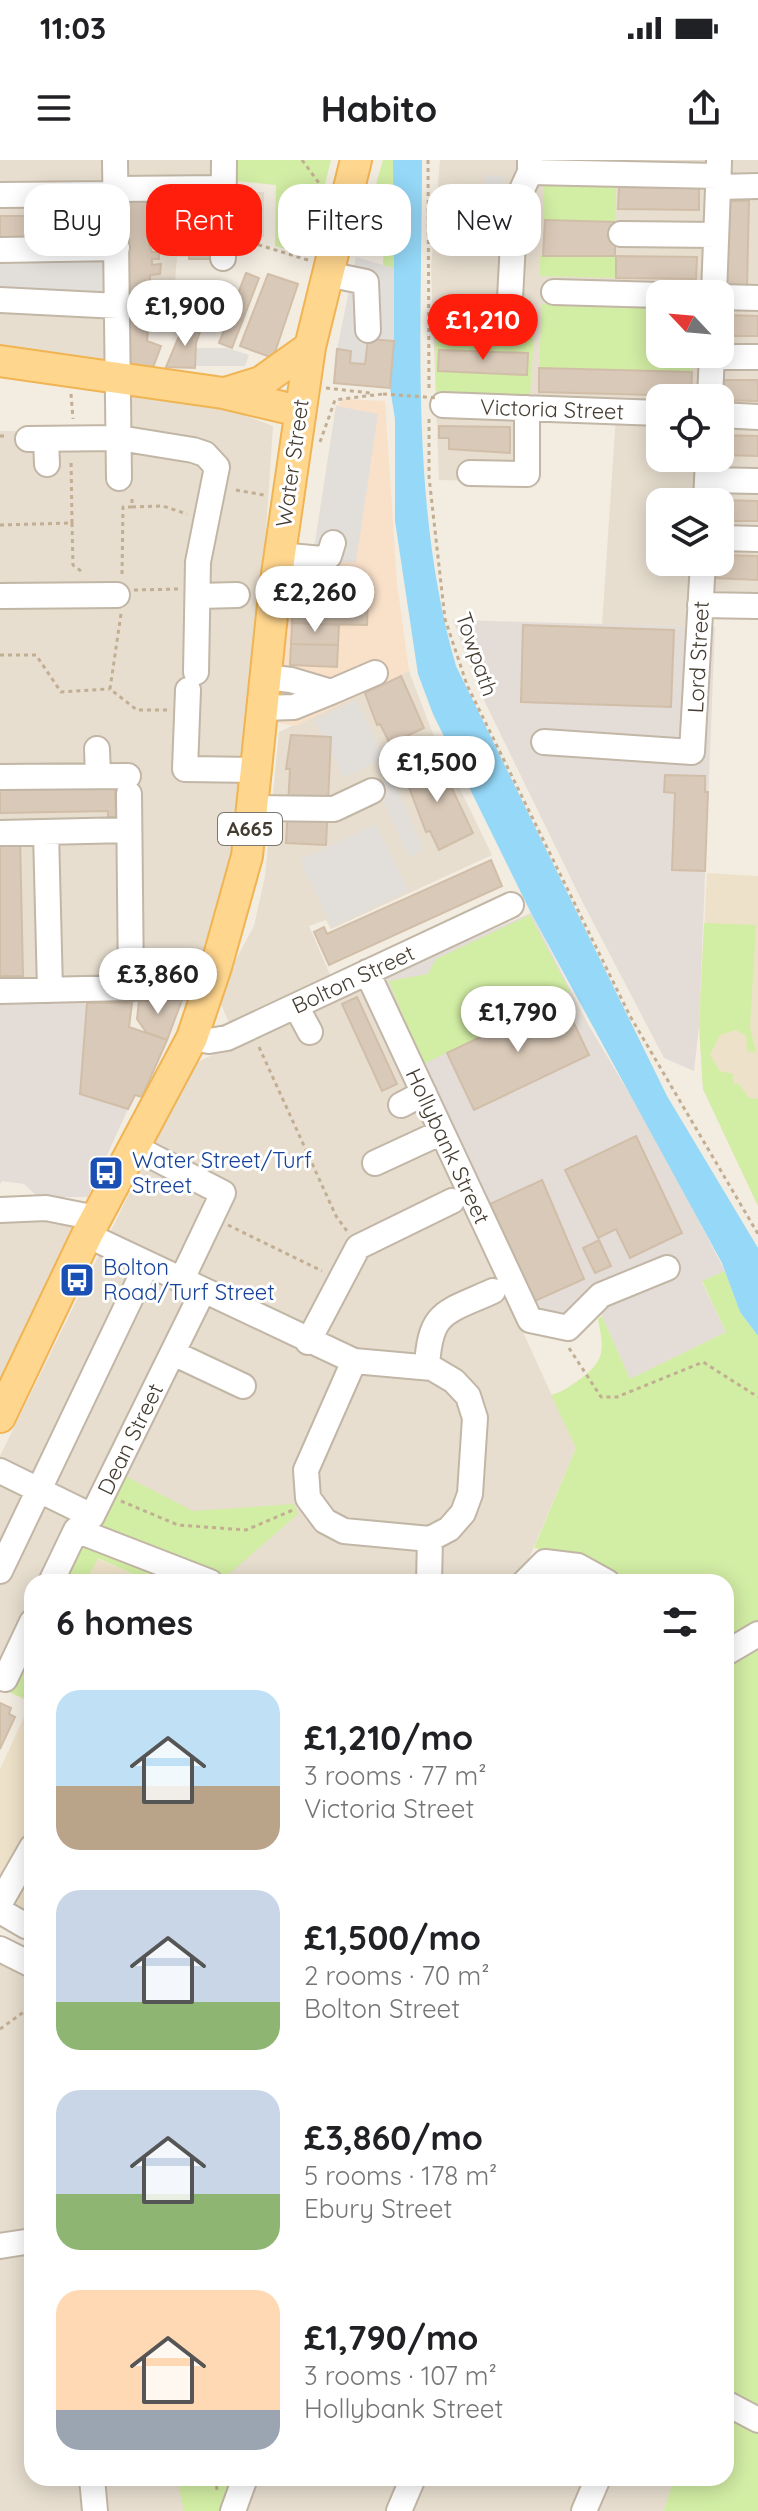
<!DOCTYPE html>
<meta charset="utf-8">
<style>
:root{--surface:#fff;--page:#f6f6f6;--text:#202124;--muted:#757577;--accent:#ff1d0c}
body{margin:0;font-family:Quicksand,sans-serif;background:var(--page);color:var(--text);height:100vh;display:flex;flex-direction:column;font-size:30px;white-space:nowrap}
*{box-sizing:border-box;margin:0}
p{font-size:26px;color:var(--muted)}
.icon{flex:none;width:44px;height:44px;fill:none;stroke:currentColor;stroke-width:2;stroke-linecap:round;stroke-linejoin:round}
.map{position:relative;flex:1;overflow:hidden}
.side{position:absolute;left:24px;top:1414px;width:710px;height:912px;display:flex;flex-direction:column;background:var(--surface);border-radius:24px;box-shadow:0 4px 20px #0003}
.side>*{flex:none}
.banner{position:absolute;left:24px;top:24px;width:710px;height:72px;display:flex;gap:16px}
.needle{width:52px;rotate:296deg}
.controls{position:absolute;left:646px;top:120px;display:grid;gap:16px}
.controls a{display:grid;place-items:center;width:88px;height:88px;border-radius:16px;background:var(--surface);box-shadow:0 4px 20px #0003;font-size:40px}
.price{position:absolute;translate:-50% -68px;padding:0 18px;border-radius:28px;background:#fff;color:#222;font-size:26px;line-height:52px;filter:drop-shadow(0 2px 4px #0008)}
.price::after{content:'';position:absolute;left:50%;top:48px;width:24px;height:18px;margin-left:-12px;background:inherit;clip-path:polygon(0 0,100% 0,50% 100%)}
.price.current{background:var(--accent);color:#fff}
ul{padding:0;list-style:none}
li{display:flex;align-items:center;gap:24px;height:200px;padding:0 32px}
li span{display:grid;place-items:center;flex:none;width:224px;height:160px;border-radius:24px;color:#555}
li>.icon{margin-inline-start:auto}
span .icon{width:96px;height:96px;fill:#fffc;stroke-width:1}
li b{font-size:34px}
h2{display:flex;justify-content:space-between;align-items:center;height:96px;padding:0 32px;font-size:34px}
.tag{padding:0 28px;border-radius:24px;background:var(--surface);box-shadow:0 4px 20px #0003;font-size:28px;line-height:72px}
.tag.current{background:var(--accent);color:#fff}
.status{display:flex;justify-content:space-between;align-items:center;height:56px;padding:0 40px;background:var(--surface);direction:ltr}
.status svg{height:22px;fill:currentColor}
header{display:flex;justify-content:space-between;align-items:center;height:104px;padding:0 32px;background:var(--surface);font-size:36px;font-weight:700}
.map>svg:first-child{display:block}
.residential{fill:#e7decf;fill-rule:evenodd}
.commercial{fill:#f8e0c9}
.industrial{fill:#e4ddd7}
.education{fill:#eee1c9}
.green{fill:#d2eda4;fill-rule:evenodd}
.parking{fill:#e2dfdb}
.water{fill:#95d8f8}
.building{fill:#d9c9b8;stroke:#d1bea8;stroke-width:2}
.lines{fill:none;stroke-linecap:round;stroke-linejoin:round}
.minor-casing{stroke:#c2b6a6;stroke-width:28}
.major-casing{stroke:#f0b452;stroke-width:34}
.path{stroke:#c2ae93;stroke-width:3;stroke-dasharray:4 4;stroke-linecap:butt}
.minor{stroke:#fff;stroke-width:24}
.major{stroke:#ffd68e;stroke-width:30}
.path-bridge{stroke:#c2ae93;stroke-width:3;stroke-dasharray:4 4;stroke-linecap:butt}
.labels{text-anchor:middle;stroke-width:6;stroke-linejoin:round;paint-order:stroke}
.shield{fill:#fff;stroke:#7d766f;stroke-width:2}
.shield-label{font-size:20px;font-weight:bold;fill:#453c31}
.street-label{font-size:22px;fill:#453c31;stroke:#fff}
.transit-label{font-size:22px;fill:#164399;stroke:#fff;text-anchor:start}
</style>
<div class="status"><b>11:03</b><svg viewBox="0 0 49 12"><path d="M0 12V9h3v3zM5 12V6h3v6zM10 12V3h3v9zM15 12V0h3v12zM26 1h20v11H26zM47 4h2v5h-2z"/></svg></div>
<header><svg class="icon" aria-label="menu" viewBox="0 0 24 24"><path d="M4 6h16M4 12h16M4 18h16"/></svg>Habito<svg class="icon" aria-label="share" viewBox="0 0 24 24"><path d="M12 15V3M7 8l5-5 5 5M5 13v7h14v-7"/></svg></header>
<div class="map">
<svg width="758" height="2351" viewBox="0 0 758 2351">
<rect width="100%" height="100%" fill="#f3ece1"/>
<path class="residential" d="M0,0H104L110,208L0,190Z
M126,0H214V33L264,32V77L214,78V97H177L172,156L129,152Z
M440,0H758V442L688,444L687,466L602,465L617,241L535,238L532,323L439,320L431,108ZM660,134H720V194H660ZM660,238H720V298H660ZM660,342H720V402H660Z
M129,229L242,254L273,266L257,506L234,694L197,820L0,825V271L107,272Z
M409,511L431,569L492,695L331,769L326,760L309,766L331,817L231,867L220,842L228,814L254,766L265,716L279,572Z
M364,825L576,1288L519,1422H224L71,1369L45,1422H32V1448L0,1513V1296L193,904Z
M46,1059L79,1069L0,1231V1061Z
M0,1804L32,1820V2318H674L664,2351H0Z"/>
<path class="commercial" d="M344,239L385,241L397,424L409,511L295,566L274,562L291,407L312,401L336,246Z"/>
<path class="industrial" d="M453,460L715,467L699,865L694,911L664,898L582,741L480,532Z
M531,753L589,866L653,973L725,1111L702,1122L726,1172L630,1219L595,1140L522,1170L364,825Z
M0,843H87L80,934L128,949L88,1037H38L24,1024L2,1021L0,1024Z"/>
<path class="education" d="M707,713L758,716V1046L703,929L699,865Z
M97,1398L150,1422H86Z
M32,1540V1759L0,1739V1609Z"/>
<path class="green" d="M236,0H331L307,95L275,86L276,25L236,21Z
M383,0H393V108L383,105L384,75L363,69Z
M544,26L616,27L615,62L543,60Z
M540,96H616V118L540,116Z
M542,144L660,148V194H693L692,212L539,208Z
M436,169L534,172L530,235L436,231ZM440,190L527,193L526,215L439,211Z
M530,755L570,832L422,905L389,821L428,814L436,799Z
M704,763L756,765L750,867L756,893L747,891L746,876L736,870L720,875L710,895L720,911L733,914V925L738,923L749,938L758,939V1046L703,929L699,865Z
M725,1111L740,1152L758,1176V1464L726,1482V1422H620L581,1397L534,1388L576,1288L551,1235C563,1232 570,1226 579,1220C606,1200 604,1190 598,1159L602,1156L630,1219L726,1172L702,1121Z
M125,1316L193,1351L294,1344L298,1354L223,1419L96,1374Z
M77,1380L186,1422H150L98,1398L86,1422H57Z
M32,1476V1540L31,1542L7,1531Z
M758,1484V2252L726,2236V1503Z
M726,2253L758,2270V2351H664L674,2318H726Z
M177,2318H232L223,2351H184Z"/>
<path class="parking" d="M485,15L504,16L502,56L483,55Z
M356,97L393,108L394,181L368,179L365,204L350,203L351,191L337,189Z
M101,100L103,137L0,133V101Z
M196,188H227L249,195L245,206H196Z
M336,246L378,254L356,402H312Z
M356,540L385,598L344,618L315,560Z
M392,618L424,690L409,697L376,625Z
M376,664L408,730L332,767L300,700Z"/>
<path class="water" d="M393,0H422C422,167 409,344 456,506L667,936L758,1088V1176L740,1152L722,1103L531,753L433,554L418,514L395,361V259L390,228L394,181Z"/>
<path class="building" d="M619,27L699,28V50L618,49Z
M234,34H254V73H234Z
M210,38L211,99H189L188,53H178V45H187L186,39Z
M126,40H149V85L152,92H159V99H152V105L161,104L160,114L150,115L149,154L129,152Z
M726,41H749L747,126H724Z
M0,56H104V78L0,79Z
M545,60L615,62V96H543Z
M616,96L697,97L696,119L616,118Z
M246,113L259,118L232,188L219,183Z
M268,114L298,124L273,198L240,186Z
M723,155L758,156V176H723Z
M129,159H149L147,181L161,186L152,210L129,205Z
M185,162L201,169L196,183L195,208L166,207Z
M368,179L394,181L390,228L334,223L337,189L351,191L350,203L365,204Z
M439,190L528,193L527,215L438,211Z
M539,208L692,212L691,236L539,232Z
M721,220H758V241L720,240Z
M439,266L510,267V293L449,289V278H439Z
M720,275L758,276V296L720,295Z
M718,340L758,341V361H720Z
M720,395L758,396V420L714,418L715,402H720Z
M293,416L369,418L367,465L292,463Z
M292,463L339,465L338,485L291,484Z
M523,465L674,470L671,547L521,542Z
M291,484L338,485L337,507L290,505Z
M401,516L424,568L390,584L380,564L377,565L365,533Z
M291,575L331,577L326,685L286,683L290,609H286Z
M439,601L473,673L439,690L430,671L426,672L408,625L405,626L399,615Z
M665,615L705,616V632H708L705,711L672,710L675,633L664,632Z
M115,627L116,657H108V651L0,653V630Z
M20,677L23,816H0V678Z
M491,700L502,726L329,805L314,772L324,767L327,774Z
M357,837L397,924L382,931L342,844Z
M562,838L589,895L474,950L447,893Z
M182,840L167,880L146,872L137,859L139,841Z
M87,843H132L129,867L167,880L142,937L135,935L128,949L80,934Z
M636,976L682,1073L630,1098L616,1069L598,1078L565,1010Z
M542,1020L584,1119L535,1141L490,1044Z
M599,1080L611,1106L595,1113L583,1088Z
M0,1543L11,1548L9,1554L15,1557L0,1589Z"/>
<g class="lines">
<defs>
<path id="minor" d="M115,0L119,318
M530,12L718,16
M718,27L758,26
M116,29L224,28
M0,35L116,34
M621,74L716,75
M0,90L117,88
M223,98L224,0
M327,114L366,122L368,170
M554,132L660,135
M714,134L719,2
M720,137L758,138
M0,140L118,146
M453,157H509L515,45L530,12V0
M712,197H758
M710,238L712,194
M443,245L660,253
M720,255L758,257
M28,279L119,278L193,290L205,294L217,307L198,402L196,512
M46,279L47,304
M470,313L527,314V248
M707,320L758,321
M706,342L708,298
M720,378L758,379
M279,395L322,399L329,396L333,383
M0,436L117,435
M198,436L237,435
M700,445L758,446
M188,530L185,609L256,610
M331,532L375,513
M262,548L294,547L331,532L291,520L265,517
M544,582L692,592L703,402
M97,589L98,616
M0,617L128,616
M129,634L131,828
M252,648L334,649L372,631
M46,672L50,830
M0,673L129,670
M367,812L530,1160L568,1168L601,1135L667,1108
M0,831L210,826
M296,846L310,872
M192,878L209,881L227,878L511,745
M401,945L424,933
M134,987L223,1033L181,1121
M375,1003L442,972
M0,1050L46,1048L96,1058
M87,1075L354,1201L432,1208L454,1221L468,1236L475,1258L470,1334L463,1353L449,1369L430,1379L344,1371L325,1361L308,1338L306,1310L354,1201
M308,1182L358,1087L452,1041
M173,1193L243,1226
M427,1207C430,1150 445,1153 493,1131
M0,1311L92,1356
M76,1370L210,1422
M0,1411L147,1104
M51,1422L76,1370L92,1356L203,1131
M429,1422L430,1379
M525,1422L545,1402L578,1406L607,1422
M726,1493L758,1474
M5,1519L32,1462
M0,1743L32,1687
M0,1751L26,1766
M0,1789L32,1805
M0,2086L32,2081
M726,2243L758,2260
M92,2318L95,2351
M233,2351L245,2318
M399,2351L413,2318
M584,2351L598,2318"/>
<path id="major" d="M0,201L223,233L299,251
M225,233L261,222L310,187
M0,1257L87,1075L192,878L216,807L247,696L274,435L310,187L356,0"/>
</defs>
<use href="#minor" class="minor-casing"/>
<use href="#major" class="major-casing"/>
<path class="path" d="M302,0L325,31
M428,0L429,231
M243,80L308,100
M326,228L370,233
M71,234L73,259
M429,259V317L445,459L467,525L630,856L758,1074
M0,276H8
M320,282L335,240L383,234
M236,330L264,335
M132,347L163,346L187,354
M72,363L73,405L81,411
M0,365L72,363L71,299
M122,414L123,347H132V335
M134,430L179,429
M121,454L110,529L137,550H168
M0,495H36L61,532L110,529
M259,887L336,1056L347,1071
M228,1065L322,1111
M569,1188L601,1237H617L703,1202L758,1237
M121,1341L178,1365L246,1370L293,1350
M0,1869L32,1846
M216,2318L217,2331"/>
<use href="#minor" class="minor"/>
<use href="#major" class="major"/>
<path class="path-bridge" d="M383,234L439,238"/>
</g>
<defs>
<symbol id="bus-square" viewBox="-11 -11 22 22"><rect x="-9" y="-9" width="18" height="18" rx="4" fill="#1a4fb4" stroke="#fff"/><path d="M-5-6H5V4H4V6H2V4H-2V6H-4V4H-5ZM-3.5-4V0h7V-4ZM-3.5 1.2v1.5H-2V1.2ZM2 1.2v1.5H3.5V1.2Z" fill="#fff"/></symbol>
</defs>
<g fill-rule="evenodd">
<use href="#bus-square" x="86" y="993" width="40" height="40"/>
<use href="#bus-square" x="57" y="1100" width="40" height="40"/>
</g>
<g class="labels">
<rect class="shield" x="218" y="653" width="64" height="32" rx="6"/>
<g class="shield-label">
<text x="250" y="676">A665</text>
</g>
<g class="street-label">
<text transform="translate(552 249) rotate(2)" y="8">Victoria Street</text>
<text transform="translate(292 303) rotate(-82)" y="8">Water Street</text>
<text transform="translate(477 494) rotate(71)" y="8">Towpath</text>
<text transform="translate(698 497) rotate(-87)" y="8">Lord Street</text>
<text transform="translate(353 819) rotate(-25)" y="8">Bolton Street</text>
<text transform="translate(448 986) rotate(65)" y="8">Hollybank Street</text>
<text transform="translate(130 1279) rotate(-64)" y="8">Dean Street</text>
</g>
<g class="transit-label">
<text x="132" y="1008">Water Street/Turf<tspan x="132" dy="25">Street</tspan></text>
<text x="103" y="1115">Bolton<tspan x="103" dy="25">Road/Turf Street</tspan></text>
</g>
</g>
</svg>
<div class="controls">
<a><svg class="needle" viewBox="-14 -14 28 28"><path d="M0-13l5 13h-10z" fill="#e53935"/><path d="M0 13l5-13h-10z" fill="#757577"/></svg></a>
<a><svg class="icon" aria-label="locate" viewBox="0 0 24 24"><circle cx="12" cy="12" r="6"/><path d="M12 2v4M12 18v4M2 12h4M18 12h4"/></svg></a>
<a><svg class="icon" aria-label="layers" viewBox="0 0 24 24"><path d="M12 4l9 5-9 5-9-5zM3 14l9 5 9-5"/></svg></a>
</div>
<b class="price" style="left:185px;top:188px">£1,900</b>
<b class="price current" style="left:483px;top:202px">£1,210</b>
<b class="price" style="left:315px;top:474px">£2,260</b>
<b class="price" style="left:437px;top:644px">£1,500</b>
<b class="price" style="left:158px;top:856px">£3,860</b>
<b class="price" style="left:518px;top:894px">£1,790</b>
<div class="banner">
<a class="tag">Buy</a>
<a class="tag current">Rent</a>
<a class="tag">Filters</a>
<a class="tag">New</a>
</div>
<section class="side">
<h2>6 homes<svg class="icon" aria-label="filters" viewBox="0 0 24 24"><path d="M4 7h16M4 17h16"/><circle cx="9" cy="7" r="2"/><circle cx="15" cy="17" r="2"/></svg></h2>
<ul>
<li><span style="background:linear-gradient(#bfe0f5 60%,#b9a48a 0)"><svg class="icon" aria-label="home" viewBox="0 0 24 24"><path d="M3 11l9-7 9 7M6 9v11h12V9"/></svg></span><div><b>£1,210/mo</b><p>3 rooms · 77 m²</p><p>Victoria Street</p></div></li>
<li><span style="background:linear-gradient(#c9d6e8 70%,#8fb573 0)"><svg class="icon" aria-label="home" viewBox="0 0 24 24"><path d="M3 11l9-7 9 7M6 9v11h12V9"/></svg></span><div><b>£1,500/mo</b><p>2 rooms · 70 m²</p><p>Bolton Street</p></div></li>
<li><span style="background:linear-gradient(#c9d6e8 65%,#8fb573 0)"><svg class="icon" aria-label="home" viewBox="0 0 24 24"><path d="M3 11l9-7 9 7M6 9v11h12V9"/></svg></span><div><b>£3,860/mo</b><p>5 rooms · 178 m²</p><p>Ebury Street</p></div></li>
<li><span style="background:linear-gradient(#ffd9b3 75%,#9aa5b1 0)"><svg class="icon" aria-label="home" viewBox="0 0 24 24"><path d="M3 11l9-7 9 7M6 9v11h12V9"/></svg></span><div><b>£1,790/mo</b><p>3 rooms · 107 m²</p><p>Hollybank Street</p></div></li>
</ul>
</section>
</div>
